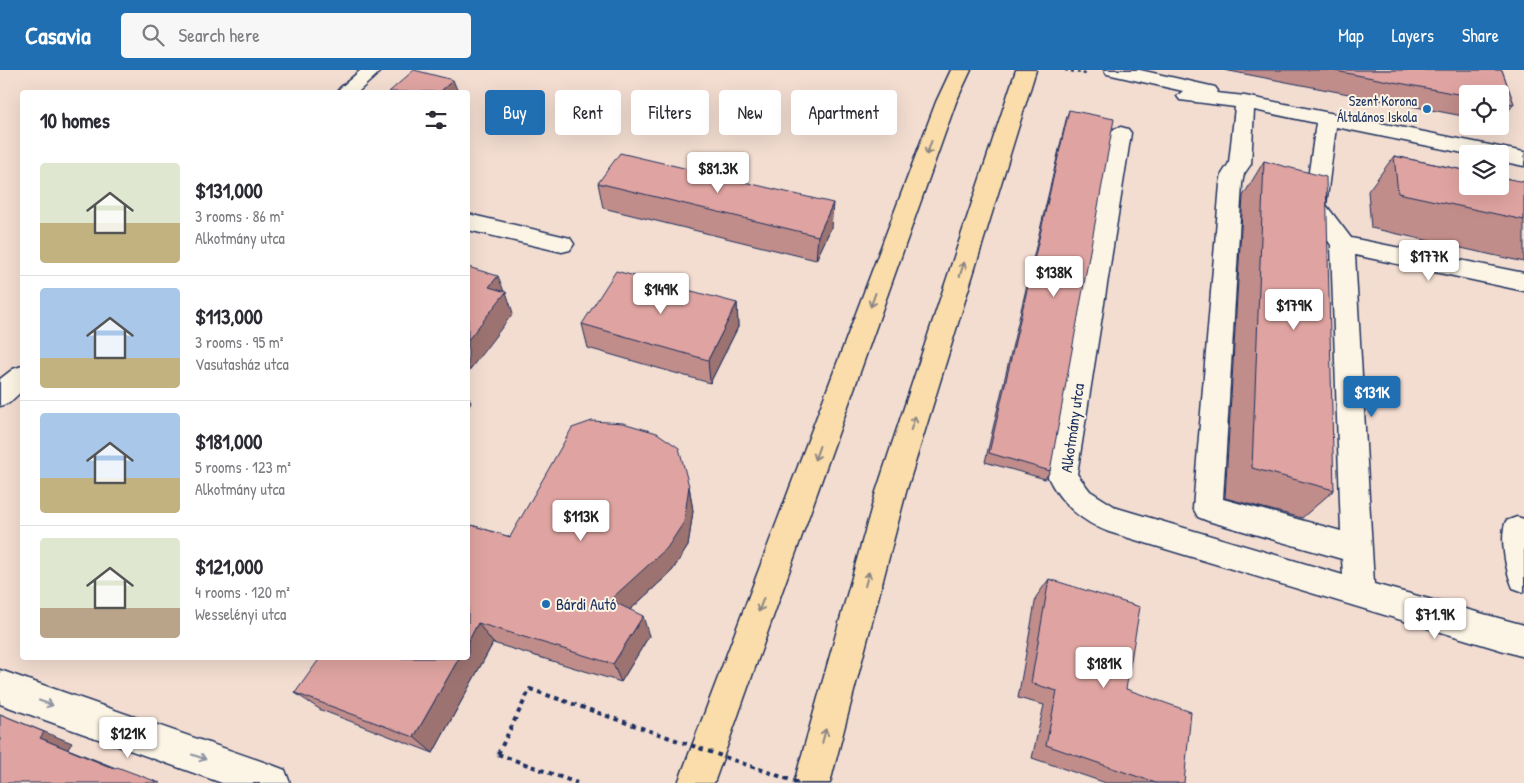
<!DOCTYPE html>
<meta charset="utf-8">
<style>
:root{--surface:#fff;--page:#f7f7f7;--text:#2b2b33;--muted:#7c7c81;--line:#e1e1e2;--accent:#1f6fb2}
body{margin:0;font-family:"Patrick Hand",sans-serif;background:var(--page);color:var(--text);height:100vh;display:flex;flex-direction:column;font-size:19px;white-space:nowrap}
*{box-sizing:border-box;margin:0}
p{font-size:16px;color:var(--muted)}
.icon{flex:none;width:28px;height:28px;fill:none;stroke:currentColor;stroke-width:2;stroke-linecap:round;stroke-linejoin:round}
.map{position:relative;flex:1;overflow:hidden}
.panel{position:absolute;left:20px;top:20px;width:450px;height:570px;display:flex;flex-direction:column;background:var(--surface);border-radius:5px;box-shadow:0 5px 20px #0002}
.panel>*{flex:none}
.guide{position:absolute;left:485px;top:20px;width:475px;height:45px;display:flex;gap:10px}
.controls{position:absolute;left:1459px;top:15px;display:grid;gap:10px}
.controls a{display:grid;place-items:center;width:50px;height:50px;border-radius:5px;background:var(--surface);box-shadow:0 5px 20px #0002;font-size:25px}
.price{position:absolute;translate:-50% -42px;padding:0 11px;border-radius:5px;background:#fff;color:#222;font-size:16px;line-height:32px;filter:drop-shadow(0 1px 2px #0008)}
.price::after{content:'';position:absolute;left:50%;top:30px;width:15px;height:11px;margin-left:-8px;background:inherit;clip-path:polygon(0 0,100% 0,50% 100%)}
.price.selected{background:var(--accent);color:#fff}
ul{padding:0;list-style:none}
li{display:flex;align-items:center;gap:15px;height:125px;padding:0 20px}
li+li{border-top:1px solid var(--line)}
li span{display:grid;place-items:center;flex:none;width:140px;height:100px;border-radius:5px;color:#555}
li>.icon{margin-inline-start:auto}
span .icon{width:60px;height:60px;fill:#fffc;stroke-width:1}
li b{font-size:21px}
h2{display:flex;justify-content:space-between;align-items:center;height:60px;padding:0 20px;font-size:21px}
.pill{padding:0 18px;border-radius:5px;background:var(--surface);box-shadow:0 5px 20px #0002;font-size:18px;line-height:45px}
.pill.selected{background:var(--accent);color:#fff}
header{display:flex;align-items:center;gap:30px;box-sizing:border-box;height:70px;padding:0 25px;background:var(--accent);color:#fff}
header strong{font-size:24px}
nav{display:flex;gap:28px;margin-inline-start:auto;font-size:18px}
.search{width:350px;height:45px;background:var(--page);display:flex;align-items:center;gap:12px;box-sizing:border-box;padding:0 18px;border-radius:5px;color:var(--muted);font-size:19px}
.map>svg:first-child{display:block}
.lines{fill:none;stroke-linecap:round;stroke-linejoin:round}
.street-casing{stroke:#1b2f5e;stroke-width:3}
.primary-casing{stroke:#1b2f5e;stroke-width:3}
.path-far1{stroke:#1b2f5e;stroke-width:2.5;stroke-dasharray:3 3;stroke-linecap:butt}
.path{stroke:#1b2f5e;stroke-width:4;stroke-dasharray:4.5 4.5;stroke-linecap:butt}
.street{fill:#fcf5e5;fill-rule:evenodd}
.primary{fill:#fbddab;fill-rule:evenodd}
.path-bridge{stroke:#1b2f5e;stroke-width:4;stroke-dasharray:4.5 4.5;stroke-linecap:butt}
.wall{fill:#c08d8a;stroke:#1b2f5e}
.shaded-wall{fill:#9c7371;stroke:#1b2f5e}
.building{fill:#dfa4a1;stroke:#1b2f5e}
.oneway{stroke:#8b8684}
.oneway2{stroke:#8c92a2}
.poi-dot{fill:#1f6fb2;stroke:#fcf5e5;stroke-width:2}
.labels{text-anchor:middle;stroke-width:4;stroke-linejoin:round;paint-order:stroke}
.far-poi-label{font-size:14px;fill:#1b2f5e;stroke:#fcf5e5;text-anchor:end}
.street-label{font-size:16px;fill:#1b2f5e;stroke:#fcf5e5}
.poi-label{font-size:16px;fill:#1b2f5e;stroke:#fcf5e5;text-anchor:start}
</style>
<header>
<strong>Casavia</strong>
<div class="search"><svg class="icon" aria-label="search" viewBox="0 0 24 24"><circle cx="10" cy="10" r="6"/><path d="M15 15l6 6"/></svg>Search here</div>
<nav><a>Map</a><a>Layers</a><a>Share</a></nav>
</header>
<div class="map">
<svg width="1524" height="713" viewBox="0 0 1524 713">
<rect width="100%" height="100%" fill="#f3ddd1"/>
<filter id="ink" filterUnits="userSpaceOnUse"><feTurbulence type="fractalNoise" baseFrequency=".02" numOctaves="2"/><feDisplacementMap in="SourceGraphic" scale="10" xChannelSelector="R" yChannelSelector="G"/><feConvolveMatrix kernelMatrix="1 2 1 2 8 2 1 2 1" color-interpolation-filters="sRGB"/></filter>
<g filter="url(#ink)">
<g class="lines">
<defs>
<path id="street" d="M361,0H382L358,22H337L340,18Z
M1104,0H1140L1215,17L1218,21L1216,23L1245,26L1524,82V96L1500,91V84H1468L1336,57L1326,135L1351,168L1524,203V221L1355,185L1374,514L1524,555V587L1109,462C1082,452 1060,433 1048,407L1111,63L1114,59L1121,57L1128,59L1131,63L1077,404L1090,421L1117,438L1343,505L1342,489L1208,451L1198,447L1193,438L1220,114L1222,104L1229,93L1235,37L1180,30L1177,26L1183,21L1107,4ZM1254,40L1316,53L1304,136L1331,175L1341,461L1223,429L1242,114L1244,104L1251,94Z
M468,144L562,166L570,168L574,174L570,180L562,182L468,160Z
M22,296V321L9,333L0,336V309L13,299Z
M1517,447L1524,449V522L1513,518C1506,502 1499,467 1506,451Z
M0,600L272,695L285,700L290,713H222L0,634Z"/>
<path id="primary" d="M951,0H971L956,32L714,713H678L936,32Z
M1016,0H1036L906,422L830,713H794L876,422Z"/>
</defs>
<use href="#street" class="street-casing"/>
<use href="#primary" class="primary-casing"/>
<path class="path-far1" d="M1065,0L1086,4"/>
<path class="path" d="M498,684L577,713"/>
<use href="#street" class="street"/>
<use href="#primary" class="primary"/>
<path class="path-bridge" d="M498,684L530,619L799,713"/>
</g>
<path class="wall" d="M1224,0H1502L1514,34L1500,51V24H1468V47Z
M1069,40L1050,401L1045,409L985,392L1066,50Z
M1394,86L1524,112V192L1371,158L1368,121Z
M1264,91L1334,420L1302,448L1225,428L1243,126Z
M598,113L831,158L816,190L603,138Z
M737,233L738,257L710,313L588,278L582,254Z
M689,416L693,441L688,476L672,501L630,540L649,566L621,612L493,573L433,683L321,640L295,623L468,454L510,467Z
M1049,509L1126,619L1184,713H1106L1032,688L1044,635L1018,628L1036,527Z"/>
<path class="shaded-wall" d="M453,10L458,22H440Z
M833,133L831,158L816,190L818,166Z
M498,206L505,224L506,222L513,243L468,302V270L489,217Z
M737,233L738,257L710,313L708,290Z
M468,325L471,333L468,338Z
M689,416L693,441L688,476L672,501L618,551L610,530Z
M643,546L649,566L621,612L613,594Z
M478,553L493,573L433,683L414,667L459,588H468V572Z
M0,644L72,673L68,679L141,708L115,699L40,668Z"/>
<path class="building" d="M414,0L453,10L440,22H389Z
M1330,0H1502L1514,34L1500,32V24H1468V26Z
M1069,40L1114,49L1050,401L989,383Z
M620,83L833,133L818,166L598,113Z
M1394,86L1468,101V116H1500V107L1524,112V150L1398,123Z
M1264,91L1326,107L1334,420L1252,398Z
M468,197L498,206L489,217L506,222L468,270Z
M616,201L737,233L708,290L582,254Z
M592,351L623,353L657,363L679,378L689,416L684,452L667,478L610,530L643,546L613,594L478,553L468,572V454L510,467L572,358Z
M1049,509L1140,537L1126,619L1191,642L1184,713H1156L1046,675L1057,621L1031,613Z
M320,588H459L414,667L295,623Z
M0,644L44,662L40,668L115,699L117,697L160,713H0Z"/>
<defs><path id="oneway-shaft" d="M-6 0H5M1.5-3L5.5 0L1.5 3" fill="none" stroke-width="1.6" stroke-linecap="round" stroke-linejoin="round" transform="scale(1.25)"/></defs>
<g class="oneway">
<use href="#oneway-shaft" transform="translate(929 78) rotate(110)"/>
<use href="#oneway-shaft" transform="translate(962 199) rotate(-72)"/>
<use href="#oneway-shaft" transform="translate(873 230) rotate(110)"/>
<use href="#oneway-shaft" transform="translate(913 353) rotate(-72)"/>
<use href="#oneway-shaft" transform="translate(817 383) rotate(110)"/>
<use href="#oneway-shaft" transform="translate(867 509) rotate(-75)"/>
<use href="#oneway-shaft" transform="translate(761 535) rotate(110)"/>
<use href="#oneway-shaft" transform="translate(824 666) rotate(-75)"/>
</g>
<g class="oneway2">
<use href="#oneway-shaft" transform="translate(46 633) rotate(19)"/>
<use href="#oneway-shaft" transform="translate(199 687) rotate(19)"/>
</g>
</g>
<g class="poi-dot">
<circle cx="1427" cy="39" r="5"/>
<circle cx="546" cy="534" r="5"/>
</g>
<g class="labels">
<g class="far-poi-label">
<text x="1417" y="36">Szent Korona<tspan x="1417" dy="16">Általános Iskola</tspan></text>
</g>
<g class="street-label">
<text transform="translate(1072 358) rotate(-82)" y="6">Alkotmány utca</text>
</g>
<g class="poi-label">
<text x="556" y="540">Bárdi Autó</text>
</g>
</g>
</svg>
<div class="controls">
<a><svg class="icon" aria-label="locate" viewBox="0 0 24 24"><circle cx="12" cy="12" r="6"/><path d="M12 2v4M12 18v4M2 12h4M18 12h4"/></svg></a>
<a><svg class="icon" aria-label="layers" viewBox="0 0 24 24"><path d="M12 4l9 5-9 5-9-5zM3 14l9 5 9-5"/></svg></a>
</div>
<b class="price" style="left:718px;top:124px">$81.3K</b>
<b class="price" style="left:1429px;top:212px">$177K</b>
<b class="price" style="left:1054px;top:228px">$138K</b>
<b class="price" style="left:661px;top:245px">$149K</b>
<b class="price" style="left:1294px;top:261px">$179K</b>
<b class="price selected" style="left:1372px;top:348px">$131K</b>
<b class="price" style="left:581px;top:472px">$113K</b>
<b class="price" style="left:1435px;top:570px">$71.9K</b>
<b class="price" style="left:1104px;top:619px">$181K</b>
<b class="price" style="left:128px;top:689px">$121K</b>
<div class="guide">
<a class="pill selected">Buy</a>
<a class="pill">Rent</a>
<a class="pill">Filters</a>
<a class="pill">New</a>
<a class="pill">Apartment</a>
</div>
<section class="panel">
<h2>10 homes<svg class="icon" aria-label="filters" viewBox="0 0 24 24"><path d="M4 7h16M4 17h16"/><circle cx="9" cy="7" r="2"/><circle cx="15" cy="17" r="2"/></svg></h2>
<ul>
<li><span style="background:linear-gradient(#dfe7d0 60%,#c2b280 0)"><svg class="icon" aria-label="home" viewBox="0 0 24 24"><path d="M3 11l9-7 9 7M6 9v11h12V9"/></svg></span><div><b>$131,000</b><p>3 rooms · 86 m²</p><p>Alkotmány utca</p></div></li>
<li><span style="background:linear-gradient(#a9c7e8 70%,#c2b280 0)"><svg class="icon" aria-label="home" viewBox="0 0 24 24"><path d="M3 11l9-7 9 7M6 9v11h12V9"/></svg></span><div><b>$113,000</b><p>3 rooms · 95 m²</p><p>Vasutasház utca</p></div></li>
<li><span style="background:linear-gradient(#a9c7e8 65%,#c2b280 0)"><svg class="icon" aria-label="home" viewBox="0 0 24 24"><path d="M3 11l9-7 9 7M6 9v11h12V9"/></svg></span><div><b>$181,000</b><p>5 rooms · 123 m²</p><p>Alkotmány utca</p></div></li>
<li><span style="background:linear-gradient(#dfe7d0 70%,#b9a48a 0)"><svg class="icon" aria-label="home" viewBox="0 0 24 24"><path d="M3 11l9-7 9 7M6 9v11h12V9"/></svg></span><div><b>$121,000</b><p>4 rooms · 120 m²</p><p>Wesselényi utca</p></div></li>
</ul>
</section>
</div>
